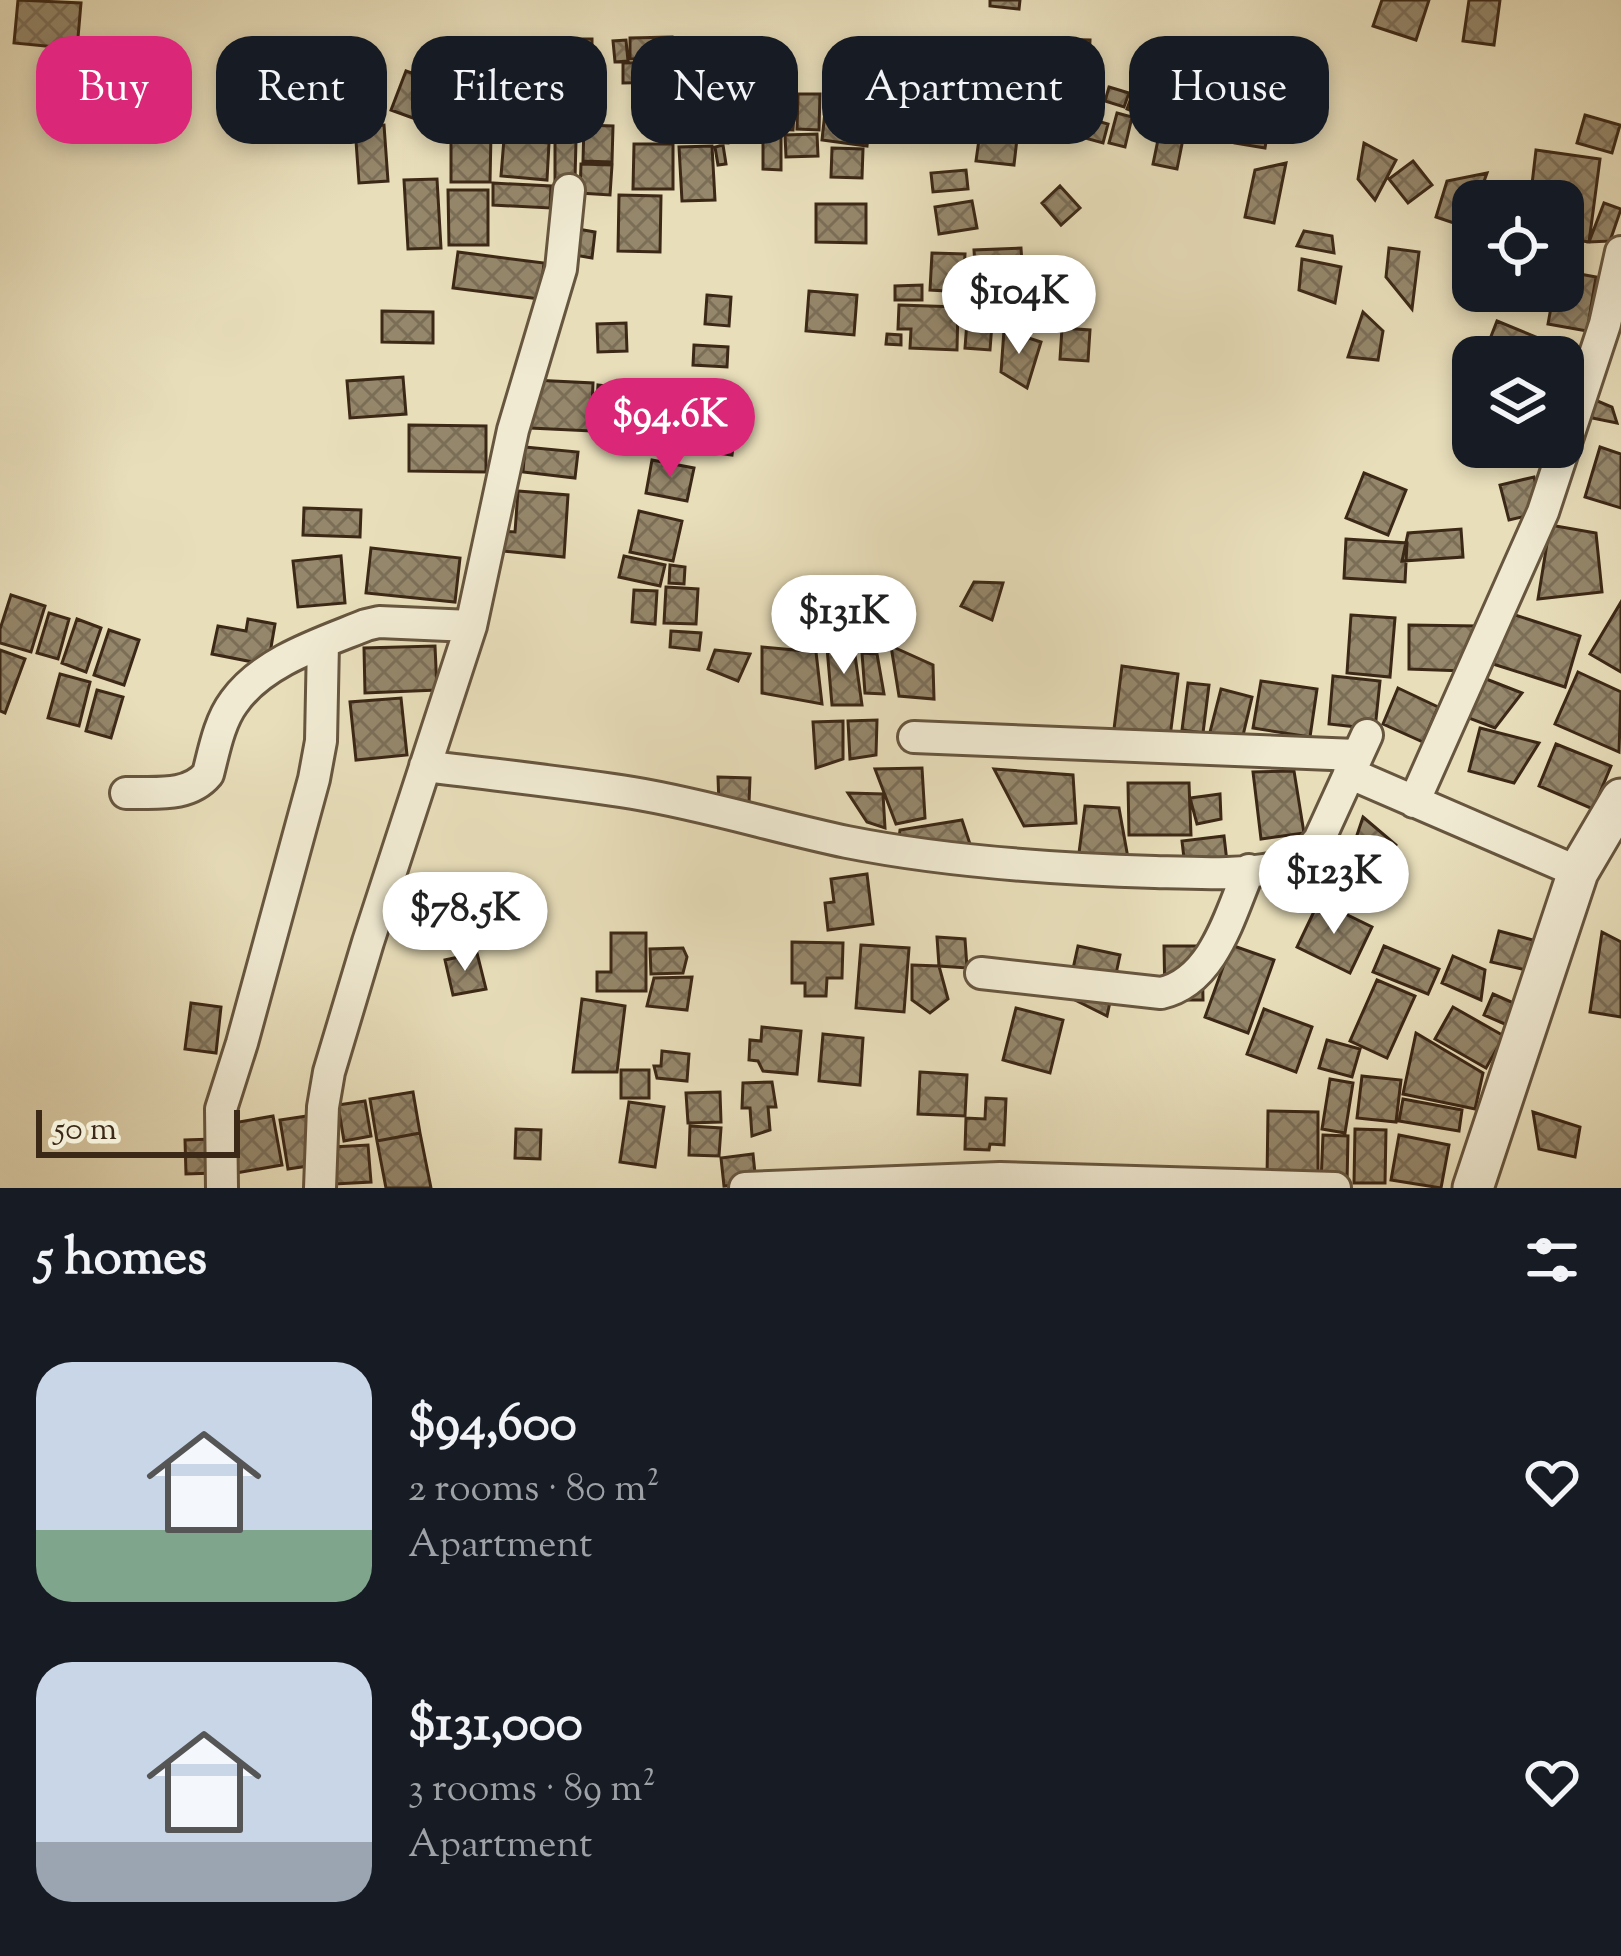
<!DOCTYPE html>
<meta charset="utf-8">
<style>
:root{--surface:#171b24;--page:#242831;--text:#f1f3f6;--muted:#9ea1a6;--accent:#db2777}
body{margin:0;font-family:"Sorts Mill Goudy",serif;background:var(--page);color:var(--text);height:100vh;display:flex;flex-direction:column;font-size:45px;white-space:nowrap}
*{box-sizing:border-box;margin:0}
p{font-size:39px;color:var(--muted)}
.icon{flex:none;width:66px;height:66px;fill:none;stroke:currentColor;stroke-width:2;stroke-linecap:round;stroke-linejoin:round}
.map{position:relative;height:1188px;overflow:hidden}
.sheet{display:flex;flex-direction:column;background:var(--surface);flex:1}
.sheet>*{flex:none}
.top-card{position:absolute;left:36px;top:36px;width:1551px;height:108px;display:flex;gap:24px}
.buttons{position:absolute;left:1452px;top:180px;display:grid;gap:24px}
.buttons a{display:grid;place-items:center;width:132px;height:132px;border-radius:24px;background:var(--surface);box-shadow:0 6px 18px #0003;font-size:60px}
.scale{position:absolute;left:36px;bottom:30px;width:204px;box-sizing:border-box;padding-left:12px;border:6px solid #3c2816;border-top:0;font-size:33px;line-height:42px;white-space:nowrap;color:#3c2816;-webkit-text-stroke:9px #f0ead2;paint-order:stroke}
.price{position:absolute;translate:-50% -102px;padding:0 27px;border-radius:42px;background:#fff;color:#222;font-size:39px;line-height:78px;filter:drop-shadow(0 3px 6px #0008)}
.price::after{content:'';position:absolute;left:50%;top:72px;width:36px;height:27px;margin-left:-18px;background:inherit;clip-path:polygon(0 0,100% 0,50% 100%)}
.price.current{background:var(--accent);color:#fff}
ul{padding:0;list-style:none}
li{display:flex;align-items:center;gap:36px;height:300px;padding:0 36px}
li span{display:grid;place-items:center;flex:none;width:336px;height:240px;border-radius:36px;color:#555}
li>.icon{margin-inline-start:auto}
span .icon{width:144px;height:144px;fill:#fffc;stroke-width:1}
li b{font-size:51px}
h2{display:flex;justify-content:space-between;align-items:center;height:144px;padding:0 36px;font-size:51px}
.tag{padding:0 42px;border-radius:36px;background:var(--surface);box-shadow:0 6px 18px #0003;font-size:42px;line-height:108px}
.tag.current{background:var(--accent);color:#fff}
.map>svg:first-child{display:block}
.building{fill:url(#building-cross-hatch);stroke:#3c2816;stroke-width:3}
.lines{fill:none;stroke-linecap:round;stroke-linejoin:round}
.minor-casing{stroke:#67563f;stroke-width:36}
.tertiary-casing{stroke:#67563f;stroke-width:45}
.minor{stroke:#f0ead2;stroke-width:30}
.tertiary{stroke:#f0ead2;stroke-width:39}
</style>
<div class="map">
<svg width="1621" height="1188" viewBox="0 0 1621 1188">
<defs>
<pattern id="building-cross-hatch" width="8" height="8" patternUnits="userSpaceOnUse" patternTransform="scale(3)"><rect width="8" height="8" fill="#95876b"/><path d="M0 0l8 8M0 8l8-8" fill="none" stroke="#7b6e57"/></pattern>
</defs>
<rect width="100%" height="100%" fill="#e8deba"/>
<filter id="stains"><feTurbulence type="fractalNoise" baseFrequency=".00167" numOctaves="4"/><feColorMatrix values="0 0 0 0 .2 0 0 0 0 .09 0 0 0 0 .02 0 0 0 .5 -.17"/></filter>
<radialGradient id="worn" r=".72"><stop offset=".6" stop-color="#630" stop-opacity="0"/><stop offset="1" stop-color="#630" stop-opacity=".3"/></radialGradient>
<path class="building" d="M18,0L81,3L77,49L14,43Z
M990,0H1020L1019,9L990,6Z
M1382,0H1429L1416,40L1373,26Z
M1469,0H1500L1494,45L1463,41Z
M672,37V58L630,59V38Z
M572,39H592V61H572Z
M1051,39L1090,40L1089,64H1051Z
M626,40L628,61L615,62L613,41Z
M678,44H728L729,82H679Z
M955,44L974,45L971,85L952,84Z
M436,45L462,49L460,70L433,67Z
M479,47L510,53L502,100L471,94Z
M1171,50H1194L1195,64H1171Z
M935,51L947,53L945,65L934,64Z
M341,56L359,57L357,89L338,87Z
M674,62V82L623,83V63Z
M535,70L572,76L567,111L530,105Z
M406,71L428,79L413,118L391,110Z
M1068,76L1069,94L1035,95V77Z
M1138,79L1150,83L1139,114L1127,109Z
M749,81L771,84L766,127L744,124Z
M775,85L796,86L793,130L773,129Z
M445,87L460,88L459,106L444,105Z
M1109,87L1129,93L1124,107L1105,101Z
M683,88L720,89V103H683Z
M1244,88L1274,93L1265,148L1235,143Z
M680,89L682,141L670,142L668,90Z
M1212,89L1240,91L1215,139L1192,127Z
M981,91L1023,97L1020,123L978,118Z
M798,94H820L819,130L797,129Z
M1086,104L1100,107L1098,119L1083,116Z
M713,107V116L684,117V108Z
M527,109L569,113L568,127L526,123Z
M825,112L870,117L867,146L822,140Z
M1117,113L1132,117L1125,147L1109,143Z
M1585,115L1620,125L1612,153L1577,143Z
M1090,119L1108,124L1103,143L1085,138Z
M685,123L729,124L728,143L684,141Z
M384,125L388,181L359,183L355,127Z
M584,125L613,126L612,162L583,161Z
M981,125L1018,130L1014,165L976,161Z
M451,133L491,134L490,182H451Z
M763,134H781V170L763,169Z
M817,134L818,156L786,157L785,135Z
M1159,135L1183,139L1177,169L1153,164Z
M504,139L549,143L547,180L501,176Z
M555,140H576L575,180H555Z
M1364,143L1396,160L1375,200L1358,179Z
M634,144H673V189H633Z
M723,145L726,164L718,165L715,147Z
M712,146L715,200L682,201L679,147Z
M832,148L863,149L862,178L831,177Z
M1536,150L1600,159L1589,242L1563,238V201H1530Z
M1413,161L1432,185L1408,203L1389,179Z
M1286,163L1274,223L1245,217L1255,170Z
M581,164L612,165L610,195L580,193Z
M966,170L968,189L933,192L931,173Z
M1487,173L1477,201H1473V214L1469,228L1436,217L1447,181Z
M437,179L441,248L408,249L404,180Z
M493,183L551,186L550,208L493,205Z
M1060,186L1080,208L1061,225L1042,203Z
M448,190H488V245H449Z
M619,195L661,196L660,252L618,251Z
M972,201L977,228L939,234L935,207Z
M1604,203L1621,209L1610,241L1589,242Z
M816,204H866V243L816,242Z
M572,228L595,232L592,258L569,254Z
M1304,231L1332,236L1334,253L1297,246Z
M1021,248L1023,278L976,280L974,250Z
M1389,248L1419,252L1412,309L1386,277Z
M458,252L544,263L540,299L453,288Z
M932,253L965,254L963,292L930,290Z
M1302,259L1341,267L1335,303L1299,290Z
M1066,271L1063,309L1020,316L1028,278Z
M1563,271L1596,277L1587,331L1548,324L1554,291H1563Z
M922,285V300H895V286Z
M809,291L857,295L854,335L806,331Z
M707,295L731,297L729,326L705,324Z
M899,305L958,307L957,350L910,348L911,329H898Z
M968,308L993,310L990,350L965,348Z
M382,311L433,312V343L382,342Z
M1363,312L1383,331L1378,360L1348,357Z
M1497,321L1548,342L1542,357H1483Z
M626,323L627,351L598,352L597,324Z
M1062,328L1090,330L1088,361L1060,359Z
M1004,330L1041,342L1027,388L1001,372Z
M887,334L901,335V345L886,344Z
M694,345L728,347L727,367L693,365Z
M403,377L406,414L350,418L347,381Z
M1469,378L1473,379V443L1457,423Z
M533,380L593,383L591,431L531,428Z
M679,383L709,386L703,446L673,443Z
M598,385L625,388L624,406L597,403Z
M632,385H664V429L632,428Z
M1595,400L1612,407L1617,423L1587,417Z
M714,415L737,418L732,455L709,452Z
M409,425L486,426V472L409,471Z
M525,447L578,452L575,478L523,472Z
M1600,447L1621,454V508L1585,497Z
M652,460L694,468L687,501L646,493Z
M1364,473L1406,490L1388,535L1346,518Z
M1534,477L1543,512L1509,520L1500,485Z
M518,491L568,495L564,557L502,551L503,531L515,532Z
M304,508L361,510L360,537L303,535Z
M639,511L682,521L673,561L630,552Z
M1550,525L1596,533L1602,592L1538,599Z
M1461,529L1463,557L1402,561L1408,533Z
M1346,539L1407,543L1405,582L1344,578Z
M371,548L460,558L455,602L366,593Z
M341,556L345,603L298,607L293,561Z
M624,556L665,565L660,586L619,577Z
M670,565L685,567L684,584L669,583Z
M974,582L1003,583L992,620L961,606Z
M666,587L698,589L696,624L664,623Z
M634,590L657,591L655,624L632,622Z
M11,595L45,606L31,652L0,643V629Z
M1621,602V672L1590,654Z
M49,613L69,619L58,659L37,653Z
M1509,613L1580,636L1565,687L1493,664Z
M1351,615L1395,618L1390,677L1347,673Z
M77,619L101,628L86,672L62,663Z
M248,619L275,624L268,665L212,654L218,626L246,631Z
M1409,625L1477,626L1464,671L1409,669Z
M109,630L139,640L124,685L94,675Z
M671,631L701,633L699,650L670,647Z
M435,646L437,690L365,693L364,648Z
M891,646L933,665L934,699L899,696Z
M762,647L816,652L822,704L762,693Z
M827,648H854L862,705H832Z
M0,650L25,659L5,713L0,711Z
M715,650L750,654L738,681L708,669Z
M862,653L877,654L884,694L865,693Z
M1122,666L1178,674L1170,737L1114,729Z
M1578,672L1621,692L1619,752L1555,724Z
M60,674L90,682L79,726L48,718Z
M1333,676L1380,681L1375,729L1329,724Z
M1481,677L1522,693L1495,728L1466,717Z
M1261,681L1317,689L1310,737L1253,728Z
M1188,683L1209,685L1203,733L1182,730Z
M1398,688L1438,707L1423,742L1383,724Z
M1221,689L1252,697L1241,744L1209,736Z
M97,690L123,697L111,738L86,731Z
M401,698L407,755L356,760L350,702Z
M877,720L876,755L850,759L848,721Z
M843,721V759L816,768L813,722Z
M1480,728L1539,743L1514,783L1469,771Z
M1556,744L1611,766L1593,809L1539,786Z
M922,768L925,818L896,824L875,769Z
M994,769L1073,775L1076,823L1024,826Z
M1294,771L1304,833L1261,839L1253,772Z
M718,777L750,778L749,803L732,808L719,804Z
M1128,783H1189L1191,835H1129Z
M848,793L883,794L885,828L867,822Z
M1220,794L1221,819L1197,824L1190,798Z
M1085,806L1119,808L1128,858L1079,853Z
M1363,817L1396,845L1382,887L1344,874Z
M962,820L972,850L899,838L900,830Z
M1224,836L1227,862L1185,867L1182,841Z
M867,874L873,924L828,930L825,903L834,902L831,879Z
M1319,901L1372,927L1350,973L1297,947Z
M1499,931L1533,940L1526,970L1491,962Z
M1602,932L1621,942V1017L1590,1012Z
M611,933H646V991H597V972H611Z
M937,937L965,939L967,968L939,966Z
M792,942L843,943L842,978H827L826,996H805V983H792Z
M861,945L909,948L904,1012L856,1008Z
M1231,945L1274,960L1248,1033L1205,1017Z
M1078,946L1120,955L1107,1016L1067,996Z
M1164,946H1202L1203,1000H1165Z
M1384,946L1439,969L1428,994L1373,972Z
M683,948L687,957L683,973L651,974L650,949Z
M477,953L486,989L453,995L445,960Z
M1453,956L1485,970L1481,1000L1442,983Z
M912,965L939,966L948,999L930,1013L912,1000Z
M692,977L687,1010L647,1006L654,978Z
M1377,980L1415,996L1387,1058L1350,1041Z
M1493,994L1516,1004L1507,1025L1484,1015Z
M582,999L625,1006L617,1072H573Z
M191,1003L221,1007L216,1053L185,1049Z
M1453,1007L1504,1036L1486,1068L1435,1039Z
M1016,1008L1063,1020L1050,1073L1003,1060Z
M1264,1009L1312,1027L1296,1072L1247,1054Z
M762,1027L801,1031L797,1074L763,1071L758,1061L749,1060L750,1040L761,1041Z
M1416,1033L1483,1073L1475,1109L1403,1094Z
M823,1034L863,1038L860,1085L819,1081Z
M1327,1040L1360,1049L1352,1077L1319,1068Z
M662,1051L689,1054L687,1081L657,1078L654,1066H661Z
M621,1070H649V1098H621Z
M920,1072L967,1075L965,1116L918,1114Z
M1362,1076L1401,1080L1396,1122L1357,1118Z
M1330,1079L1353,1083L1345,1133L1322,1129Z
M772,1082L776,1107H768L770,1130L752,1136L750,1108H742L743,1083Z
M413,1092L420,1133L377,1141L370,1099Z
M720,1092L721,1122L688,1123L686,1093Z
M986,1098L1006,1099L1004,1145L990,1144L989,1150L965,1149L966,1118L985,1119Z
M1403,1099L1462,1110L1459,1131L1399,1121Z
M365,1101L371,1136L344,1141L338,1105Z
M629,1102L664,1107L655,1167L620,1162Z
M1268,1111L1318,1112V1180L1267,1179Z
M1533,1112L1580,1127L1575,1157L1539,1149Z
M273,1116L282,1165L236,1173L228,1124Z
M307,1116L315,1165L288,1169L280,1120Z
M690,1126L721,1128L719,1156L689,1155Z
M516,1129L541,1130L540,1159L515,1158Z
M1355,1129L1386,1130L1385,1183H1354Z
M420,1133L431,1188H386L377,1141Z
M1323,1135L1348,1136L1347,1184L1321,1183Z
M1399,1135L1449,1145L1441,1188L1391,1180Z
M213,1139L215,1173L186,1174L185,1140Z
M368,1145L371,1182L335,1184L333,1147Z
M753,1154L756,1183L724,1186L721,1158Z"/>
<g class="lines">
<defs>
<path id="minor" d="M914,737L1356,755
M425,766C494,775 564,782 633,793C706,805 775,827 847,842C948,862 1053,869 1155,872C1192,873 1248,876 1283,866C1298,862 1309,853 1319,840L1367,735
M1349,773L1578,872
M126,793C154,792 188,798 208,774C214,751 219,722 234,702C263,661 322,643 366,625L379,622L471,626
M1414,802L1543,512L1605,324L1621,252
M981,973L1161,993C1214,981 1230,914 1249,870
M222,1188L221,1109L242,1043L314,779L321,741L323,643
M320,1188L323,1107L329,1072L368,942L471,626L513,430L561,269L569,190
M745,1188L1000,1178L1335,1188"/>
<path id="tertiary" d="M1473,1188L1578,872L1621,799"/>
</defs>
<use href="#minor" class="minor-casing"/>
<use href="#tertiary" class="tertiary-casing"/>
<use href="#minor" class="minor"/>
<use href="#tertiary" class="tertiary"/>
</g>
<rect width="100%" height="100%" filter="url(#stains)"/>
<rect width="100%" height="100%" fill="url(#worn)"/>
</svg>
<div class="buttons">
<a><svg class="icon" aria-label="locate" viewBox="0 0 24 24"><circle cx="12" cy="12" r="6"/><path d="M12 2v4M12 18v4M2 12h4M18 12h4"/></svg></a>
<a><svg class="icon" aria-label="layers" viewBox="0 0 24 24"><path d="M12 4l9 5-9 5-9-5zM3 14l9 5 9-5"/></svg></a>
</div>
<div class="scale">50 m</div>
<b class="price" style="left:1019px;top:357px">$104K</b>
<b class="price current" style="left:670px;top:480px">$94.6K</b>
<b class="price" style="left:844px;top:677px">$131K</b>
<b class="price" style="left:1334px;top:937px">$123K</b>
<b class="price" style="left:465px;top:974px">$78.5K</b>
<div class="top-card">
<a class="tag current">Buy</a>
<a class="tag">Rent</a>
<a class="tag">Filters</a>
<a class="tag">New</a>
<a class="tag">Apartment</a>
<a class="tag">House</a>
</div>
</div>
<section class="sheet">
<h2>5 homes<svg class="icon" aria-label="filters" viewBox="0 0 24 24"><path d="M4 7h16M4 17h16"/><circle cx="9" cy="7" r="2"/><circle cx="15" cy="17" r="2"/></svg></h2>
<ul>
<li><span style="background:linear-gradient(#c9d6e8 70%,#7fa58c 0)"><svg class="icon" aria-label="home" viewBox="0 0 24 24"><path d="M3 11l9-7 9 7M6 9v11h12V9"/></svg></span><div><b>$94,600</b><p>2 rooms · 80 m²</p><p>Apartment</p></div><svg class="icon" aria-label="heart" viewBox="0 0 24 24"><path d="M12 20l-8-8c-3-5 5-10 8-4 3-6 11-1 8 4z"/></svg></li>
<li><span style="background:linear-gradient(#c9d6e8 75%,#9aa5b1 0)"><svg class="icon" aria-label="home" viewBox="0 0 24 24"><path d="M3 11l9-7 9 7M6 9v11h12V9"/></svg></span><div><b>$131,000</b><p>3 rooms · 89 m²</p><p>Apartment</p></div><svg class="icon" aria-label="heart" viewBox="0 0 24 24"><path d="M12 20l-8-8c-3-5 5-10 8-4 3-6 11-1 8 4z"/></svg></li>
</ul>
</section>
